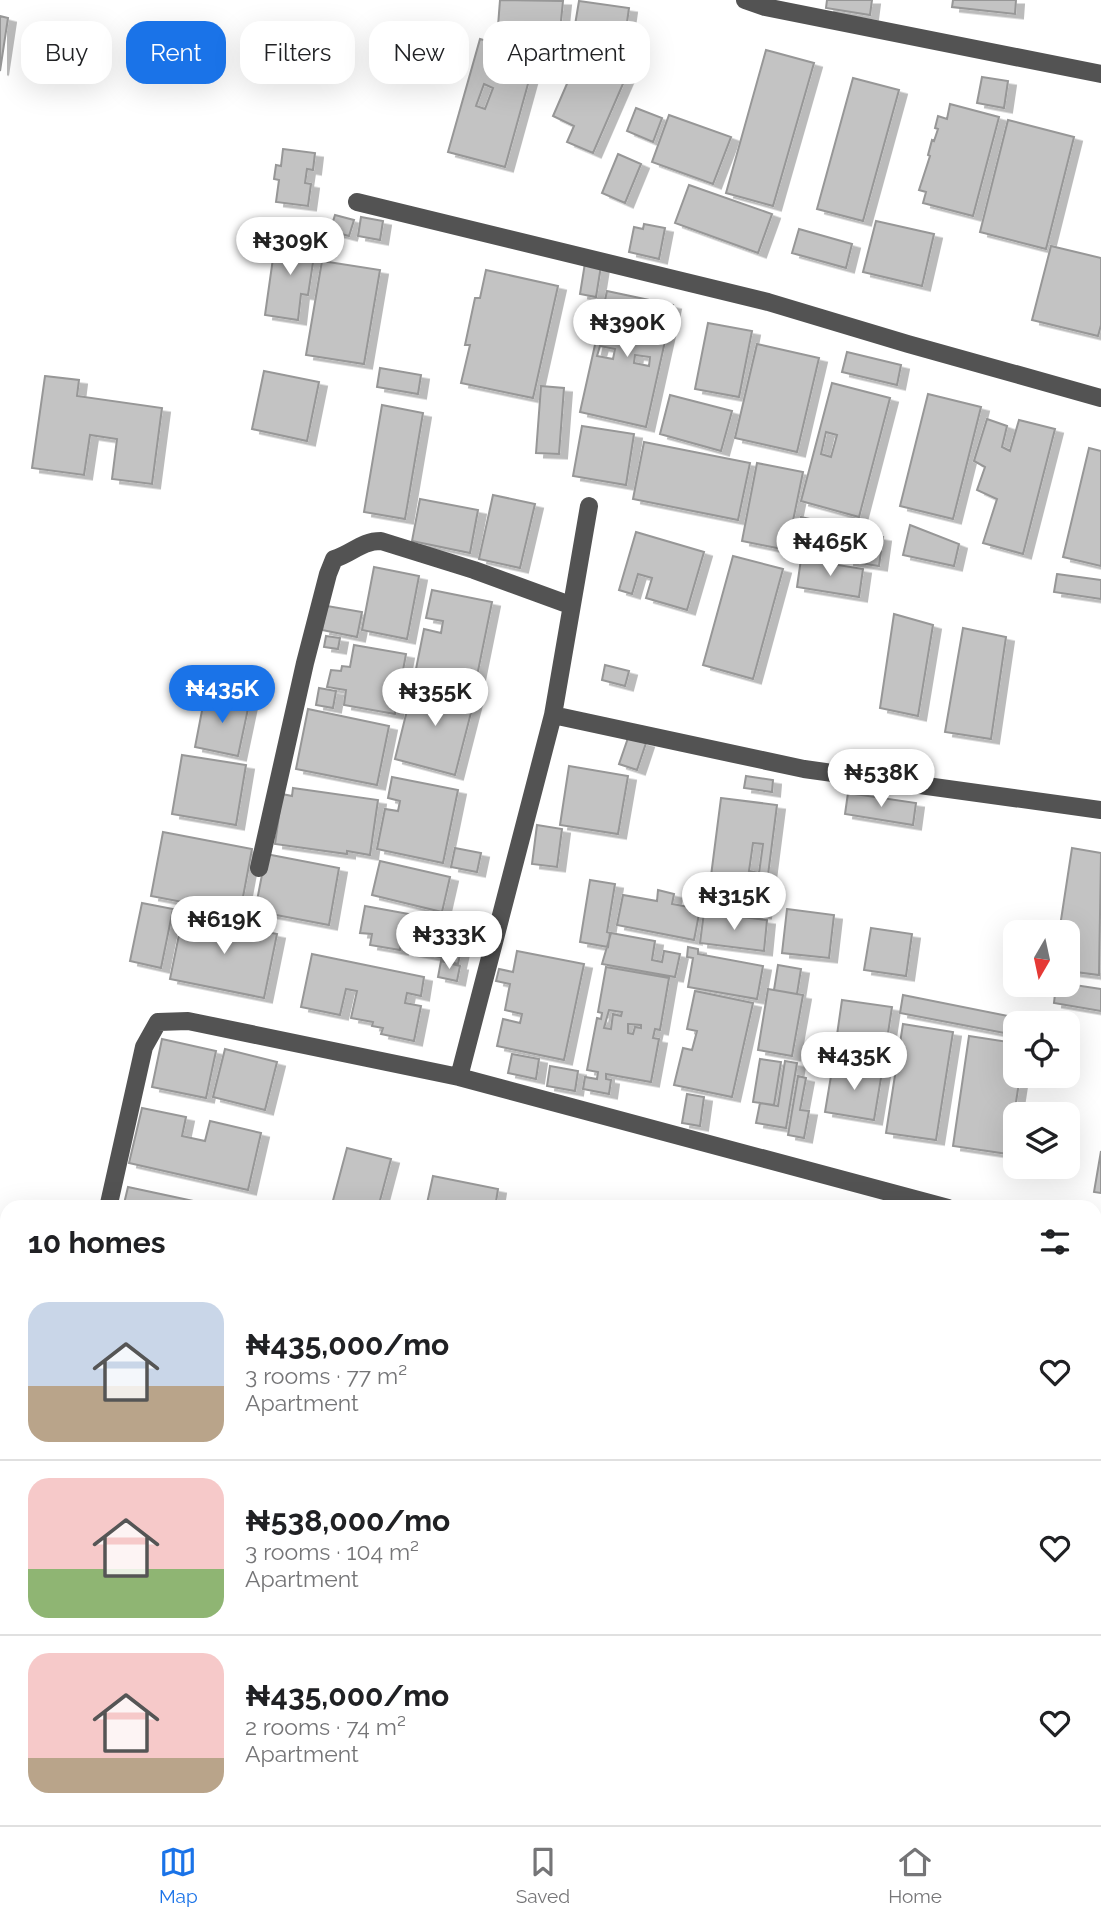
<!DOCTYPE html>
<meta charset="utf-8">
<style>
:root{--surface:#fff;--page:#f2f2f2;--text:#202124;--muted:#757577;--line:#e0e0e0;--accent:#1a73e8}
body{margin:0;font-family:Raleway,sans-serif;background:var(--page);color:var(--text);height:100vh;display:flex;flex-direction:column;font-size:26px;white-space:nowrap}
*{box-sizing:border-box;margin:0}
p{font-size:23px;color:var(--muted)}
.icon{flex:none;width:38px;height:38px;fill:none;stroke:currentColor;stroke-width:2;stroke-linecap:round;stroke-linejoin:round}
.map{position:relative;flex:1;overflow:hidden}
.panel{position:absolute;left:0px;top:1200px;width:1102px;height:625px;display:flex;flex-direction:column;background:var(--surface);border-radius:21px 21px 0 0;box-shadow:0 7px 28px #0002}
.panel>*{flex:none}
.hud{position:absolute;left:21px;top:21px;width:700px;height:63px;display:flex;gap:14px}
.needle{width:46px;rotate:189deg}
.fabs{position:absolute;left:1003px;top:920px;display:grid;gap:14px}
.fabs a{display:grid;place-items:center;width:77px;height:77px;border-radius:14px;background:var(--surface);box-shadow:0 7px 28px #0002;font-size:35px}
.price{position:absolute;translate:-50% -60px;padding:0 16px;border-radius:24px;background:#fff;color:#222;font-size:23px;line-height:46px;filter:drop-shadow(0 2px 4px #0008)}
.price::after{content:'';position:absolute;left:50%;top:42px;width:21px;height:16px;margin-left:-10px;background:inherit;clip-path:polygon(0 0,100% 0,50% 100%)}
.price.current{background:var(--accent);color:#fff}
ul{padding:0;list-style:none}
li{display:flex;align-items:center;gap:21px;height:175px;padding:0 28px}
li+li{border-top:2px solid var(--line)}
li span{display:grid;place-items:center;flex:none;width:196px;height:140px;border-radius:21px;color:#555}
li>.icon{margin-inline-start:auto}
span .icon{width:84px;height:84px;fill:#fffc;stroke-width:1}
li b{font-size:30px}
h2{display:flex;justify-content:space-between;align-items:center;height:84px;padding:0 28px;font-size:30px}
.pill{padding:0 24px;border-radius:21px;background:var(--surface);box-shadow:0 7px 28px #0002;font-size:24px;line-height:63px}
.pill.current{background:var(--accent);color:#fff}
.tab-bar{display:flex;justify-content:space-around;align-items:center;height:98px;border-top:2px solid var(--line);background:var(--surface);font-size:19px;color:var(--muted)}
.tab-bar a{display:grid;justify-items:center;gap:4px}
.tab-bar .current{color:var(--accent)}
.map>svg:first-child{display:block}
.building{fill:#c3c3c3;stroke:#979797;stroke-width:2;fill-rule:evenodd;filter:url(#shadow)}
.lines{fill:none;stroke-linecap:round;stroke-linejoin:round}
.minor{stroke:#535353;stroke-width:18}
</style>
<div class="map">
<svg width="1101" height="1825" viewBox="0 0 1101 1825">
<defs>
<filter id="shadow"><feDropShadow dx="8" dy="4.5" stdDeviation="0" flood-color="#0004"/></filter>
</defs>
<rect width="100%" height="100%" fill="#fff"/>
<path class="building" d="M500,0L563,1L560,31L498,26Z
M827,0H872L870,15L826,8Z
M953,0H1016L1015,14L952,7Z
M579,1L629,8L624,44L573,37Z
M0,16L8,18L0,71Z
M480,39L536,55L505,167L448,152ZM484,84L493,88L485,109L476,106Z
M582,49L629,70L593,153L567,142L574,126L553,116Z
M766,50L814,63L773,206L726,193Z
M982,77L1008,81L1004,108L977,103Z
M853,78L899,90L863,221L817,209Z
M950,104L999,117L973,216L923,203L926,192L919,190L930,156L928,155L932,140L934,141L938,129L935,128L938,116L947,119Z
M636,108L662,118L653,142L627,131Z
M669,115L731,137L713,184L652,162Z
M1008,120L1074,137L1046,249L980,232Z
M283,149L315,153L313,170L307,169L305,183L311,184L308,206L276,202L279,180L274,179L276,165L281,166Z
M618,154L641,164L625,203L602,193Z
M689,185L772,214L758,253L675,223Z
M335,215L354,220L349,236L330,231Z
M361,217L383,221L380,240L358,236Z
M876,221L934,234L922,286L863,272Z
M644,224L665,228L659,259L629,252L634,227L643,229Z
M799,229L852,244L846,268L792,253Z
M276,237L316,243L308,295L301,294L298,320L265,315Z
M1051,246L1101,258V325L1098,336L1032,320Z
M322,261L380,270L364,364L306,355Z
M585,263L601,266L596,297L580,294Z
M486,270L558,286L533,398L461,383L470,345H465L475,298H480Z
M607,291L673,305L646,427L580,412ZM600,346L615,349L613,359L597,356ZM635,355L650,357L649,366L634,363Z
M708,323L752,331L739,397L695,389Z
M757,344L819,358L797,452L735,438Z
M847,352L901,365L897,385L842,372Z
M380,368L421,375L418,394L377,387Z
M264,371L319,382L307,441L252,429Z
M45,376L79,380L77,396L162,408L152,484L112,479L117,439L90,435L84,475L32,468Z
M832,383L890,398L859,517L801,501ZM826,432L837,435L831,457L821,454Z
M541,386L564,388L559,454L536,453Z
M928,394L981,407L953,519L900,506Z
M670,395L732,411L721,451L660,434Z
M382,405L423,413L405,519L364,512Z
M987,419L1007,426L1002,447L1010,451L1019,420L1055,429L1023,554L983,543L997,499L977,490L985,467L974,461Z
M582,426L634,434L626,485L573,476Z
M644,442L750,463L738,520L633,499Z
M1089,448L1101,451V566L1063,557Z
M757,463L803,472L787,550L742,541Z
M493,495L535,504L520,568L479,559Z
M420,499L478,510L470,553L412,541Z
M801,517L823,522L816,550L795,545Z
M910,525L959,544L954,566L903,555Z
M636,532L704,552L687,610L646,598L652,578L638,574L632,594L619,590Z
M850,532L883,537L879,566L846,561Z
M825,533L842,535L840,555L822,553Z
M733,556L783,569L753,679L703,665Z
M801,559L863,569L859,597L797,587Z
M374,567L419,576L407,639L362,630Z
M1057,574L1101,580V599L1054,592Z
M432,590L492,602L476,681L416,669L424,629L441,633L443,621L426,618Z
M327,606L362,612L357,637L322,630Z
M894,614L933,625L918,716L880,708Z
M963,628L1006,637L991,739L945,732Z
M326,636L340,638L338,649L324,647Z
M354,645L406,654L395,714L344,705L346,690L327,687L331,670L341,671L342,666L350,667Z
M605,665L629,671L625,686L602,680Z
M414,682L475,697L455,775L395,759Z
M319,688L336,691L333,708L316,705Z
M205,695L249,704L238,756L195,747Z
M308,709L389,726L377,785L296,769Z
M628,738L646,743L637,770L619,764Z
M182,755L246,765L236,825L172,814Z
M569,766L628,776L618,834L560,825Z
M746,776L773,780L772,792L744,788Z
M392,777L458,790L443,863L377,849L385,809L398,811L400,801L388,798Z
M293,788L378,800L370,855L347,851V854L275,844L282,794L292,796Z
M848,793L916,803L913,825L845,814Z
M721,798L777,805L763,914L707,907ZM753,843L763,844L759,873L749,871Z
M537,825L562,829L557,867L532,864Z
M163,832L252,849L240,913L151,896Z
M455,848L481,853L477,872L451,867Z
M1072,848L1101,853L1099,975L1068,971V933H1059Z
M266,854L339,868L329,925L255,911Z
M380,861L450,877L442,912L372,895Z
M590,880L615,884L607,932L610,933L608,947L580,942Z
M658,890L674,894L672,904L700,909L694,940L617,925L623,895L657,901Z
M142,903L173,909L161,968L130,961Z
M365,906L447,921L440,957L408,951L410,942L404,941L405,936L402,935L400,950L370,945L372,934L360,933Z
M787,909L834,915L829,958L782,953Z
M704,912L767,920L764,951L700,943Z
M183,915L277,934L264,998L170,979Z
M450,925L466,928L458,964L441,960Z
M871,928L912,934L906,976L864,970Z
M611,933L655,941L652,960L662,962L664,951L680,954L675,977L602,964Z
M688,947L698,949V954L763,966L757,999L688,987L693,958L687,957Z
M517,951L584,964L564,1060L497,1046L503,1019L520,1023L522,1014L505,1010L510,984L496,981L499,969L513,972Z
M312,954L424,977L421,996L407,993L405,1003L421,1006L414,1041L381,1034L383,1028L372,1026L373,1022L351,1018L357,991L346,989L340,1015L301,1007Z
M441,961L460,966L457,981L438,977Z
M778,965L801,969L797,994L774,990Z
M606,967L669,978L660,1030L655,1029L653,1038L659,1039L651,1082L606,1074V1079L611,1080L609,1094L583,1089L585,1077L597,1079L598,1072L587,1070L597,1018L601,1019L602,1013L598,1012ZM609,1010L622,1012L621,1016L613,1014L611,1029L604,1028ZM628,1024L641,1025V1028L635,1027L633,1034L628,1033Z
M1068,984L1101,989V1011L1054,1003L1056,985Z
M768,989L803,995L792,1056L758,1050Z
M695,991L753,1003L732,1097L674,1085L683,1048L692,1050L697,1031L687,1029Z
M903,995L1028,1020L1027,1024H1015V1035L900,1013Z
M842,1000L892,1007L883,1066L865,1064L866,1053L835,1049Z
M903,1024L953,1032L936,1140L886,1133Z
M969,1036L1015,1043V1076H1020L1008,1154L953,1146Z
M162,1039L216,1051L206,1098L152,1087Z
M225,1049L277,1062L265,1110L213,1097Z
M512,1054L539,1059L536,1079L508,1073Z
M760,1059L781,1062L774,1105L753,1102Z
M785,1061L797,1063L786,1128L756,1123L760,1103L778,1106Z
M833,1064L882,1072L874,1120L825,1112Z
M550,1066L578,1071L575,1091L547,1086Z
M798,1076L806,1078L800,1110L809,1111L804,1138L788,1135Z
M687,1094L704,1097L700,1126L682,1123Z
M142,1108L186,1117L182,1136L205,1141L210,1121L261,1133L248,1190L129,1163Z
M347,1148L391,1159L378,1208H331Z
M1101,1151V1193L1094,1192Z
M433,1176L498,1189L495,1208H426Z
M128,1187L226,1208H123Z
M1096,1484L1101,1485V1524L1096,1523Z
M215,1818H320L319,1825H214Z
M487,1818H530L546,1822V1825H485Z
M564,1818H624L623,1825H562Z"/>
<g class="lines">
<path class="minor" d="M745,0L765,7L1101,74
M357,202L768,302L908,344L1101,398
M553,715L804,769L1101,810
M259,868L305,663L328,574L334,559C353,553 361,541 381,541L474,570L570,605
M459,1077L553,715L589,506
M108,1208L144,1047L158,1022L188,1021L459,1077L948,1208
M1096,1241L1101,1242
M1096,1701L1101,1702
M394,1825L396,1818
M838,1825L840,1818"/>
</g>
</svg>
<div class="fabs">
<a><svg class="needle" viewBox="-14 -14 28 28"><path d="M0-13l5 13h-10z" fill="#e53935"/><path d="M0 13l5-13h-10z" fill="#757577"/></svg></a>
<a><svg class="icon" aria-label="locate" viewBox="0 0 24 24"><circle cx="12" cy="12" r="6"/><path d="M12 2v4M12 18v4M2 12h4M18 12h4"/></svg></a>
<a><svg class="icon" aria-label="layers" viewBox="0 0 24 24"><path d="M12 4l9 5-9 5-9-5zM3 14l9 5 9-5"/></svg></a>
</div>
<b class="price" style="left:290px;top:277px">₦309K</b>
<b class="price" style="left:627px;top:359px">₦390K</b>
<b class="price" style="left:830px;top:578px">₦465K</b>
<b class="price current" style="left:222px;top:725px">₦435K</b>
<b class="price" style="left:435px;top:728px">₦355K</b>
<b class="price" style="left:881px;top:809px">₦538K</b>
<b class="price" style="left:734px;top:932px">₦315K</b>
<b class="price" style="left:224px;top:956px">₦619K</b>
<b class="price" style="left:449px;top:971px">₦333K</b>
<b class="price" style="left:854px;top:1092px">₦435K</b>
<div class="hud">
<a class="pill">Buy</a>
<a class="pill current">Rent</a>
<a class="pill">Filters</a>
<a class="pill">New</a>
<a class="pill">Apartment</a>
</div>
<section class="panel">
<h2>10 homes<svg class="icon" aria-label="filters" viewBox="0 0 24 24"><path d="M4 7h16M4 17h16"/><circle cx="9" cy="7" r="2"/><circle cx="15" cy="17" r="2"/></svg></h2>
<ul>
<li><span style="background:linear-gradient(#c9d6e8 60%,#b9a48a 0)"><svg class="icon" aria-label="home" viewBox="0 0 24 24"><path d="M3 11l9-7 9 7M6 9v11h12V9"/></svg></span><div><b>₦435,000/mo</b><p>3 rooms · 77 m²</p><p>Apartment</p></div><svg class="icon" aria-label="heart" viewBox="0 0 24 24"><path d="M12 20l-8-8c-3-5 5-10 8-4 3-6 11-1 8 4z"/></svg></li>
<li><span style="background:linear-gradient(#f6c9c9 65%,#8fb573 0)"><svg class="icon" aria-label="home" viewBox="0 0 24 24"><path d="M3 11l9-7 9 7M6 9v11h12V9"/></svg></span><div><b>₦538,000/mo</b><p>3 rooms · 104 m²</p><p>Apartment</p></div><svg class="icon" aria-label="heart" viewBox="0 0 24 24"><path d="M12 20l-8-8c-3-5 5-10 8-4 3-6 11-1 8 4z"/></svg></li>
<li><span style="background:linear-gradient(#f6c9c9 75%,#b9a48a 0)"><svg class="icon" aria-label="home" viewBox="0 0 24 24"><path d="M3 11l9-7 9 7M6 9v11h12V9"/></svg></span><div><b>₦435,000/mo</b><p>2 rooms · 74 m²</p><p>Apartment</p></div><svg class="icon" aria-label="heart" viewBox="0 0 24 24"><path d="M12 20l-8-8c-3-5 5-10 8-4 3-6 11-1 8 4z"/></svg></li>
</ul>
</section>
</div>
<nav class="tab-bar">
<a class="current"><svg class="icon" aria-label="map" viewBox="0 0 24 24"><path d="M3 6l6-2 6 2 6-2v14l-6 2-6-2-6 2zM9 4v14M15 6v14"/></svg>Map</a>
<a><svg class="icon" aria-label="saved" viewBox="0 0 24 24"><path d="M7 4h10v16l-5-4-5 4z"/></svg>Saved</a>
<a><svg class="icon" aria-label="home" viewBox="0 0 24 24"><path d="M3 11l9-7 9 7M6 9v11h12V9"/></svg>Home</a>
</nav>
